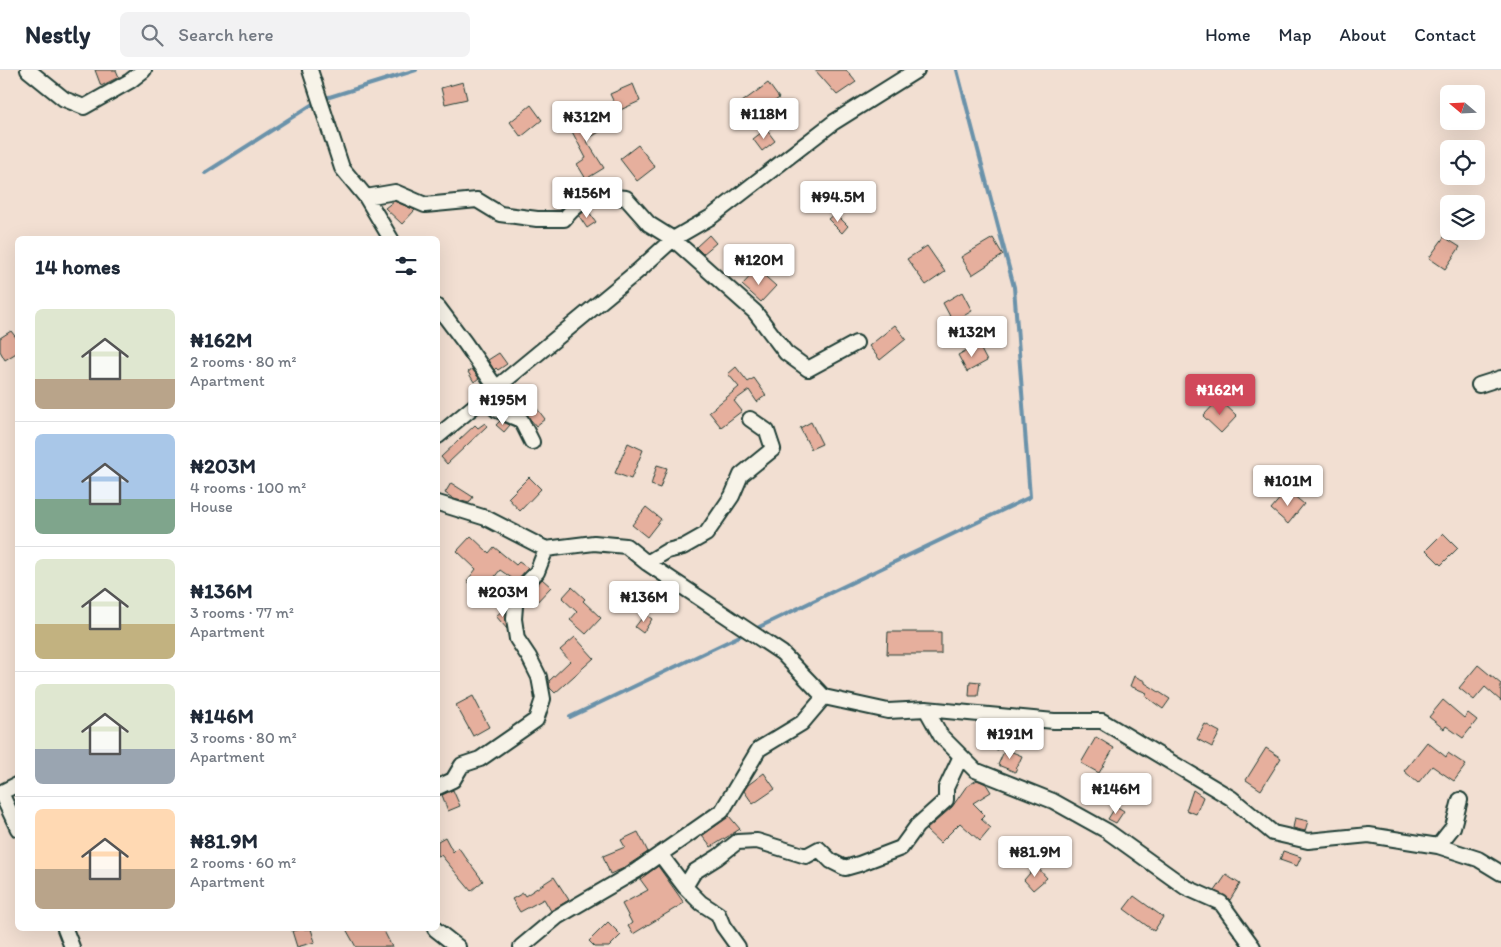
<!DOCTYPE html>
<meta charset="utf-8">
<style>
:root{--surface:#fff;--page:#f2f2f3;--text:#1f2937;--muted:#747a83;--line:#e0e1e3;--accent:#d1495b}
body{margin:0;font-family:Itim,sans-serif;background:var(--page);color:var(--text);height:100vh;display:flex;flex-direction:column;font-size:19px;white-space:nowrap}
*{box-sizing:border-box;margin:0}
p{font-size:16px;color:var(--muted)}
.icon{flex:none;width:28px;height:28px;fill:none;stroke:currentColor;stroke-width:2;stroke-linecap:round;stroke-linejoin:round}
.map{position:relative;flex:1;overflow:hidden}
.side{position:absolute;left:15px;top:166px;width:425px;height:695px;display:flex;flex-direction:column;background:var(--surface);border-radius:8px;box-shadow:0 5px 20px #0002}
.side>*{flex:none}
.needle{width:32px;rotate:289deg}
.controls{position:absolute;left:1440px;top:15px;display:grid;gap:10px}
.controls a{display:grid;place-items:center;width:45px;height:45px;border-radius:8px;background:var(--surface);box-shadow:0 5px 20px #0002;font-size:25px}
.price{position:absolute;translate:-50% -42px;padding:0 11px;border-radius:5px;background:#fff;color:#222;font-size:16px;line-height:32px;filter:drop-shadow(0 1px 2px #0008)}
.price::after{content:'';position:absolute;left:50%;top:30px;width:15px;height:11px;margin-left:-8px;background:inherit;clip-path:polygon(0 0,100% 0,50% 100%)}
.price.active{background:var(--accent);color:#fff}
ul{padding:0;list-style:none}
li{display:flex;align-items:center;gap:15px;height:125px;padding:0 20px}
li+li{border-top:1px solid var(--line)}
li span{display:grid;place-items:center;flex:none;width:140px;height:100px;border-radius:8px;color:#555}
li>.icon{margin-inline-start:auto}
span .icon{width:60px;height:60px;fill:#fffc;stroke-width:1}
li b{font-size:21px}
h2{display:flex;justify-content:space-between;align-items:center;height:60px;padding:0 20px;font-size:21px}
header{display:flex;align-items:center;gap:30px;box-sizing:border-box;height:70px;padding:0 25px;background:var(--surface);border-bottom:1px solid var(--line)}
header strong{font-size:24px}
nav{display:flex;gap:28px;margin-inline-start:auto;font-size:18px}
.search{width:350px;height:45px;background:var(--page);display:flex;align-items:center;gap:12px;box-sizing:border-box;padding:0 18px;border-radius:8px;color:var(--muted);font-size:19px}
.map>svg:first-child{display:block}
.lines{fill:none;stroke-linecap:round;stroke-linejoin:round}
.stream{stroke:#6b92aa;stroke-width:4}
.building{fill:#e6af9d;stroke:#1f3d34}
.minor-casing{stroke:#1f3d34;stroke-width:18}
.minor{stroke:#f7f3e8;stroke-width:14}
</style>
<header>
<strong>Nestly</strong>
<div class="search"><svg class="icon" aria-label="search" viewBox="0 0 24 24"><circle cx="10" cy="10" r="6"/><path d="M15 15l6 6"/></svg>Search here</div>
<nav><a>Home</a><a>Map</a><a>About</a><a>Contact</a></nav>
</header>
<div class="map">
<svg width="1501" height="877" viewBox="0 0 1501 877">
<rect width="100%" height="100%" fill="#f2dfd2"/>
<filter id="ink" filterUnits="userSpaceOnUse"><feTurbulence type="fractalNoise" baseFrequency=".02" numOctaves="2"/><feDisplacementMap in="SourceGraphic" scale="10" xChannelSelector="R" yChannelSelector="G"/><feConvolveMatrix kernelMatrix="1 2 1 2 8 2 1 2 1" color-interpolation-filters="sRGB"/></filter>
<g filter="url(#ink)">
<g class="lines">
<path class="stream" d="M323,29L416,0
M205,103L316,32
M753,560L1030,427L1014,217L957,0
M570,647L746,563"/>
</g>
<path class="building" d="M95,0H116L119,7L101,16Z
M815,0H846L856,12L837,25Z
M463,12L467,29L445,34L441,18Z
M768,13L779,28L753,47L742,32Z
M633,14L640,31L618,41L610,24Z
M531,35L542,50L521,67L510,52Z
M591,41L601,61L586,70L604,98L586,109L577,94L586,88L568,54Z
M766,59L775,71L762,81L753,69Z
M638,75L655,97L637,111L620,89Z
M865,112L872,118L858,134L851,128Z
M394,131L415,140L402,154L385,138Z
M587,139L596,152L587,158L579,146Z
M835,143L848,156L842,163L828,149Z
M709,165L716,173L703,184L696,177Z
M1444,167L1460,177L1445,199L1429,188Z
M993,168L1003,185L972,205L961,187Z
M927,176L945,202L926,215L907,189Z
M757,199L776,216L761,232L742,215Z
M962,222L972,241L953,252L943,233Z
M895,255L906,269L880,290L869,276Z
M11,261L18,270V282L5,290L0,281V268Z
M978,274L987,291L967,302L958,285Z
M499,283L507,294L498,300L496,298L494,300L488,290Z
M736,297L748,312L754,308L766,325L757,332L749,320L734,331L742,341L721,357L709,342L739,317L728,304Z
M472,299L479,308L474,312L468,302Z
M525,318L537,333L535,336L545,349L536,356L513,329Z
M1219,329L1237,346L1221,363L1203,346Z
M500,351L510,355L504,362L496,355Z
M811,352L822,374L811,379L800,358Z
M485,353L487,356L447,394L441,387L475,355L478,358Z
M628,373L643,380L631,409L615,403Z
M657,395L667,398L660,418L651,415Z
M529,407L541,419L520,441L508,428Z
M451,413L473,427L469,433L454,429L445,423Z
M1287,420L1304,434L1288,454L1271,439Z
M646,437L661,449L647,467L632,455Z
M1443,463L1458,478L1441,495L1426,480Z
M471,466L489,483L494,477L516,495L519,492L528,498L516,511L500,500L482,523L467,511L476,499L457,481Z
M542,509L551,517L534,535L525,527Z
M572,517L585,529L583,531L601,548L586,564L570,550L577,542L562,528Z
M503,540L506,544L507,559L496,546Z
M645,544L652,549L643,563L635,557Z
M888,562H941V584H887Z
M575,567L594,588L555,623L550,618L549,611L570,591L560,580Z
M1478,595L1501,614V631L1485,617L1474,630L1459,618Z
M1134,606L1145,611V613L1170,629L1163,639L1145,626L1147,623L1130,616Z
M970,611L980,612L978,626H969Z
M473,626L489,657L473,666L456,635Z
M1443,630L1464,648L1468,643L1477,650L1463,668L1446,656L1444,659L1429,647Z
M993,654L1005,655L998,680L987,677L988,673L986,672Z
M1205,654L1220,662L1212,677L1197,669Z
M1096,667L1114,678L1099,703L1081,693Z
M1427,672L1446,687L1448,683L1466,695L1454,711L1432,696L1418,713L1404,701Z
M1266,678L1281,688L1261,720L1246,710Z
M1005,679L1022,686L1015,702L998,695Z
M764,703L775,719L753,734L744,721L748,715Z
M977,710L986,714L991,722L973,733L985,745L981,749L991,758L980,771L960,753L940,773L926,760L952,737L966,717Z
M453,720L460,736L448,741L442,725Z
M1193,720L1203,727L1196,744L1186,740Z
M1116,736L1124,741L1116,753L1108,749Z
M729,746L740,759L711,777L702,766Z
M1295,748L1308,751L1305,761L1293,758Z
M638,762L648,782L622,799L610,804L603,786L625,777L621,770Z
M445,767L453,782L458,777L483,811L471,821L441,785L438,786V771Z
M1283,781L1301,787L1297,796L1280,790Z
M658,796L684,833L633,864L628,856L632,853L622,834L648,820L640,809Z
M1036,796L1047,808L1033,820L1024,810Z
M1226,805L1240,814L1230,830L1215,821Z
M554,807L569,830L551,841L544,829L520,842L512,829L523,823L525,826Z
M1134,826L1163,847L1154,861L1124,839Z
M608,852L621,865L609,877H595L589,871Z
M302,859H311L315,872L297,877L292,861Z
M346,859H383L392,877H356Z"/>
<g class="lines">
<defs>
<path id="minor" d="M28,0L64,29L84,37L130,11L144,0
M310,0L342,98L366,127L395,122L425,135L477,130L500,144L537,149H564C584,125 595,125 626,128L649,154L673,169L755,242L786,283L808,299L856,273
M366,127L391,169
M438,237L465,273L497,319
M1479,315L1501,308
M485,329L497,340L521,350L532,372
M438,366L639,200L673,169L711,147L834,52L917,0
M438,433L486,448L546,479L594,473L626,476L647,493L782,583L824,627L888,641L926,639L1054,651H1102L1231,728L1273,763L1308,771L1369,765L1438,776L1478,789L1501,803
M647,493L667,481L683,477L706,464L732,426L741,405L773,379L767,361L750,349
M926,639L941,666L975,700L1053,731L1107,761L1185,817L1221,833L1253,877
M438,717L453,710L462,695L480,689L536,650L543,629L539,607L529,587L517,569L514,549L516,524L537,502L546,479
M0,723L18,714
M1,723L18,759
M1438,776L1453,757L1460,730
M660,784L685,817L701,833L718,844L723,856L738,877
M685,817L694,802L718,787L737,772L757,771L806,786L819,779L831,791L845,798L859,794L901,778L917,756L946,730V718L961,686
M65,859L72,877
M435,859L458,877
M521,877L557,847L636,801L722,741L759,679L802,653L824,627"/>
</defs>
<use href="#minor" class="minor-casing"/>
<use href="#minor" class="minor"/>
</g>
</g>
</svg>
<div class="controls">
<a><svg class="needle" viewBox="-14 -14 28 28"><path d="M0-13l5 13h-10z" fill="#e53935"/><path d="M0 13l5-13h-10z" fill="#747a83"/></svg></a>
<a><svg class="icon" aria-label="locate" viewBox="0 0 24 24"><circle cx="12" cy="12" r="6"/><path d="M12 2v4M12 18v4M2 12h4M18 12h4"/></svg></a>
<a><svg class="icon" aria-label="layers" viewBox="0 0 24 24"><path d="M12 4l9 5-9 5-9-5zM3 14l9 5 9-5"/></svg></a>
</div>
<b class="price" style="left:764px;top:70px">₦118M</b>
<b class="price" style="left:587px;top:73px">₦312M</b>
<b class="price" style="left:587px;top:149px">₦156M</b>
<b class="price" style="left:838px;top:153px">₦94.5M</b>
<b class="price" style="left:759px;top:216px">₦120M</b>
<b class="price" style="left:972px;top:288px">₦132M</b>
<b class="price active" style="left:1220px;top:346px">₦162M</b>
<b class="price" style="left:503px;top:356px">₦195M</b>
<b class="price" style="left:1288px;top:437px">₦101M</b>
<b class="price" style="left:503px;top:548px">₦203M</b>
<b class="price" style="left:644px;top:553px">₦136M</b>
<b class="price" style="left:1010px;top:690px">₦191M</b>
<b class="price" style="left:1116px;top:745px">₦146M</b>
<b class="price" style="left:1035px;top:808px">₦81.9M</b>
<section class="side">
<h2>14 homes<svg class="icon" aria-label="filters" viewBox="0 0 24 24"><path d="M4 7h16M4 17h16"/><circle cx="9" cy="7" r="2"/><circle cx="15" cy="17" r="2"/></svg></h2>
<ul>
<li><span style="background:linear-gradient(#dfe7d0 70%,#b9a48a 0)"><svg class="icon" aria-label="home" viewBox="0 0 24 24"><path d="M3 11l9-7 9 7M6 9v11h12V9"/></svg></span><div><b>₦162M</b><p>2 rooms · 80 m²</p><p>Apartment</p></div></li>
<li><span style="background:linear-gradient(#a9c7e8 65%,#7fa58c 0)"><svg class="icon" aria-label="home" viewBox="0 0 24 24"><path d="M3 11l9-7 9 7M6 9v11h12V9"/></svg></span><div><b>₦203M</b><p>4 rooms · 100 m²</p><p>House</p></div></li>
<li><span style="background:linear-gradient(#dfe7d0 65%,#c2b280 0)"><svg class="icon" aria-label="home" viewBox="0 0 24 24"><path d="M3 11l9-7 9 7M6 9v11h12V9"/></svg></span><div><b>₦136M</b><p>3 rooms · 77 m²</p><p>Apartment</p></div></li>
<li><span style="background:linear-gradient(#dfe7d0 65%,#9aa5b1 0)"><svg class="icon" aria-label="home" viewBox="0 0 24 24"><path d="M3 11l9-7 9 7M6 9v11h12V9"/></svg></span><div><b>₦146M</b><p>3 rooms · 80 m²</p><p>Apartment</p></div></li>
<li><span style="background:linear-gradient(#ffd9b3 60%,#b9a48a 0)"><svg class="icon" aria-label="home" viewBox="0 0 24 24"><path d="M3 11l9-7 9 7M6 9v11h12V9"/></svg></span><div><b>₦81.9M</b><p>2 rooms · 60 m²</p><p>Apartment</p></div></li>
</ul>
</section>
</div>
